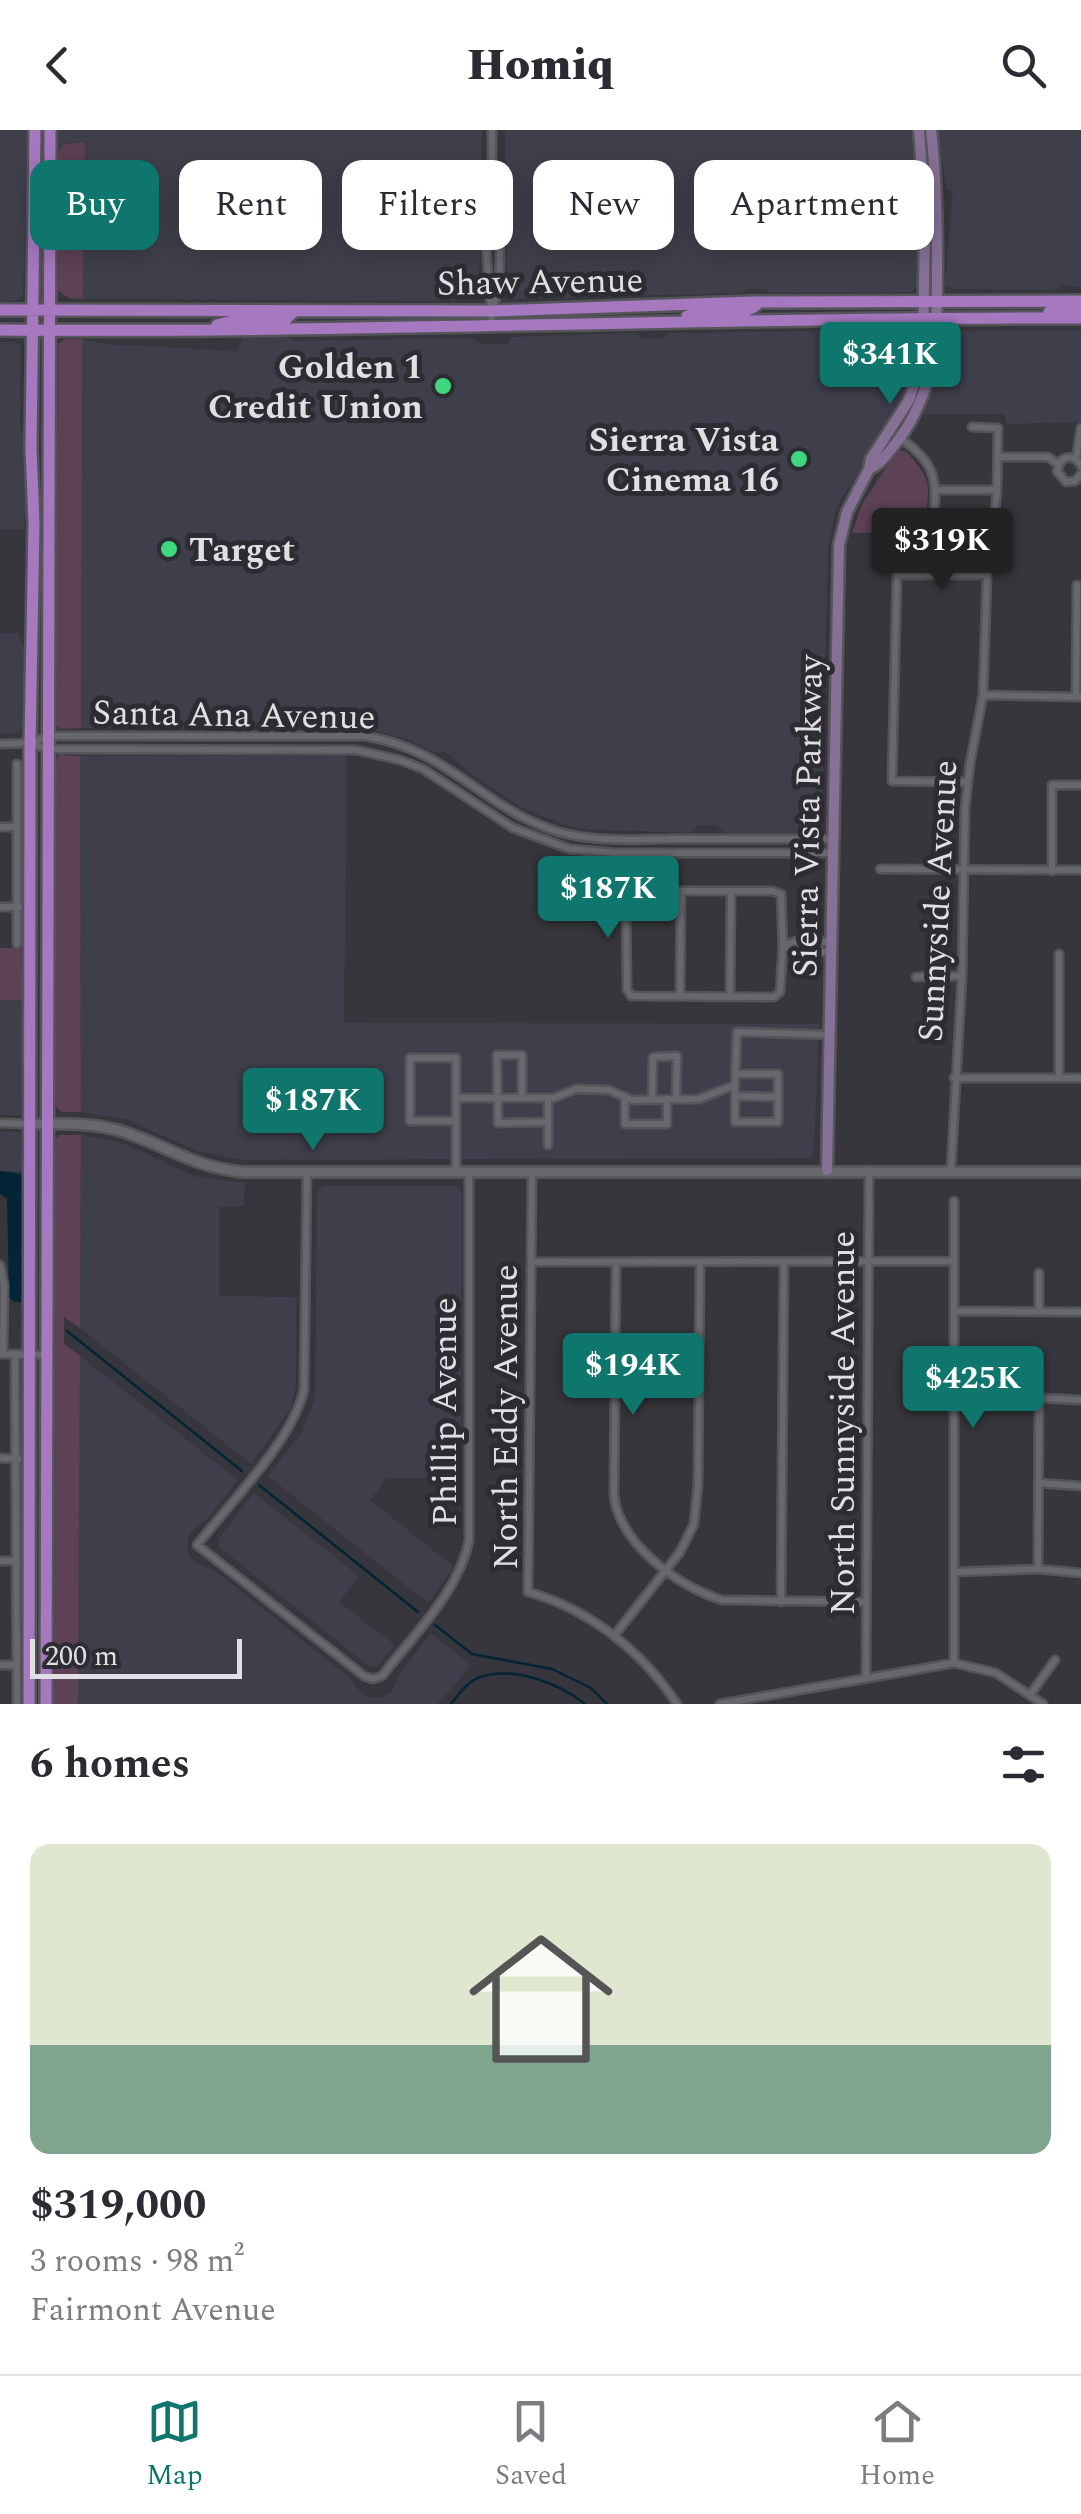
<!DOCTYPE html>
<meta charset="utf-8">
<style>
:root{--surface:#fff;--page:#f2f2f3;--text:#2b2b33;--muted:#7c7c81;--line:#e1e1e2;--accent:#0f766e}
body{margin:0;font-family:Spectral,serif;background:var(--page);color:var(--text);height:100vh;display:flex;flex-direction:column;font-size:38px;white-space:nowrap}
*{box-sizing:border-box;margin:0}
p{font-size:32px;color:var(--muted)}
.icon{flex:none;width:55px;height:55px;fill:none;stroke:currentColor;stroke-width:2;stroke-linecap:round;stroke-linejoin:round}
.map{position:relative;height:1574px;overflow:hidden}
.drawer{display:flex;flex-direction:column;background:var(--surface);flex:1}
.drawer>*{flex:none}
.top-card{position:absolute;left:30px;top:30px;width:1022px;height:90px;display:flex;gap:20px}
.scale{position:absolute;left:30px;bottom:25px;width:212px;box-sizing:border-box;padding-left:10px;border:5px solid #e0e0e4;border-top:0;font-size:28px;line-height:35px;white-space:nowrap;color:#e0e0e4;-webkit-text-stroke:8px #2c2c32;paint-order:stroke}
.price{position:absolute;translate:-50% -85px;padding:0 22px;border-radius:10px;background:var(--accent);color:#fff;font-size:32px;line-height:65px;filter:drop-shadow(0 2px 5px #0008)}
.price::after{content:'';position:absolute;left:50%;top:60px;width:30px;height:22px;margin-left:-15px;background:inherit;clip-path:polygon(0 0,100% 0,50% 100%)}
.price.on{background:#222;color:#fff}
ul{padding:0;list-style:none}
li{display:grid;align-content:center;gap:20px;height:530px;padding:0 30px}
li+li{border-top:2px solid var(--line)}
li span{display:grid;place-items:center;height:310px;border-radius:20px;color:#555}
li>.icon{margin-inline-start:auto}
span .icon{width:180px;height:180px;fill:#fffc;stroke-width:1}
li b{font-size:42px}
h2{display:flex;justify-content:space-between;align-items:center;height:120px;padding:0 30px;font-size:42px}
.pill{padding:0 35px;border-radius:20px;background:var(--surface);box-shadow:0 5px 25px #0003;font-size:35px;line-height:90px}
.pill.on{background:var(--accent);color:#fff}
header{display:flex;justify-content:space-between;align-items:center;height:130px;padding:0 30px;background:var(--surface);font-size:45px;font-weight:800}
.dock{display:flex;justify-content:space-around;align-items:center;height:140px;border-top:2px solid var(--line);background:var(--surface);font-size:28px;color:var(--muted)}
.dock a{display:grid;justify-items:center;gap:5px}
.dock .on{color:var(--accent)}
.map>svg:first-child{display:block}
.built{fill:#3f3f4b}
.green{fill:#5d4154}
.water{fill:#032535}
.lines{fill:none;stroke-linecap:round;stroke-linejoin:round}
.stream{stroke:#032535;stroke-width:2.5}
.minor-casing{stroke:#545459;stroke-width:11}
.tertiary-casing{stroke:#545459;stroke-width:14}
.secondary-casing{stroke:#545459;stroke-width:15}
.primary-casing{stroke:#545459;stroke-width:16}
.minor{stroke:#67676e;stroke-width:6}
.tertiary{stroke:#67676e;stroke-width:9}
.secondary{stroke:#867096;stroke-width:10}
.primary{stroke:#a578bf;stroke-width:11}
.poi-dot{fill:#3ed77d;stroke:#2c2c32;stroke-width:4}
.labels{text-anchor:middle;stroke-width:10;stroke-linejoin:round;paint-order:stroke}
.street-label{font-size:35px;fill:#e0e0e4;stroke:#2c2c32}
.poi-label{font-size:35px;font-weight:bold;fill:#e0e0e4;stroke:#2c2c32;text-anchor:end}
</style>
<header><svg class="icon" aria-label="back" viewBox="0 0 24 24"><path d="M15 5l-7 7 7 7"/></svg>Homiq<svg class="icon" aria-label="search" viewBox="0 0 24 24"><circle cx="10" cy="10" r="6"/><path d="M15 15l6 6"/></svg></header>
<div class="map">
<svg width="1081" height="1574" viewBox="0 0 1081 1574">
<rect width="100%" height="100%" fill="#36363c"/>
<path class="built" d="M0,0H28L23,166L17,171L0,172Z
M57,0H482L479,164L474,169L421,171L83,169L85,13L68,12L58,23Z
M505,0H913L918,156L911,162L770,163L765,159H747L743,163L511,169L507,164Z
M938,0H1081V157L1062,154L1056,160L953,159L945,154L953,61L946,58Z
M912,200L918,206L919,217L907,263L836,378L828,417L824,571L820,574V588L824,591L821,695L813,703H724L717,695H698L691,703L578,699L524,679L470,643L446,622L437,623L407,609L371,600L248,596L241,592H222L216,598H81L82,209L104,214L237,221L242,207H285L296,211L472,208L481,214H506L512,207L636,203L643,209L662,208L669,203Z
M945,201H1081V292L1006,294L1005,284H922L937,241L942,206Z
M0,212H16L21,216L20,300L23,303L27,374L24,399H0Z
M0,503H18L24,520L22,598L17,603H0Z
M80,626H347L344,893L819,894L814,1023L809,1028L244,1030L198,1021L125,989L81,982Z
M0,870H23L21,985H0Z
M20,1002L22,1041H0V1002Z
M81,1005L120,1012L197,1047L245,1053L244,1076L219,1077V1166L296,1167V1255L291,1278L251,1334L80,1198Z
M323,1056H456L462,1062L461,1348H387L370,1370L454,1437L428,1473L268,1346L302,1302L315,1269L317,1062Z
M80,1226L238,1350L208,1388L189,1404L187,1421L194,1432L214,1440L350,1548L362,1564L371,1568H380L392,1561L400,1543L431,1503L469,1533V1538L437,1574H78Z
M254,1363L359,1446L339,1472L395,1515L377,1537H370L219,1417L218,1409Z"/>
<path class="green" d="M85,12L83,169L69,168L57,160L58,23L64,14Z
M65,209H82L81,598L60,599L55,593L58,214Z
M897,321H905C939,354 926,362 924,402L852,403L862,374Z
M60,625L80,626L81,982H61L55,976V631Z
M0,818H21L23,870H0Z
M59,1005H81L80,1198L64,1187V1214L80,1226L78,1574H54L55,1010Z"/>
<path class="water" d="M0,1041L24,1044L23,1172H14L9,1167L7,1069L0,1064Z"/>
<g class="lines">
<path class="stream" d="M67,1201L242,1341
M259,1355L418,1482
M435,1495L472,1524L552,1539L591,1558L607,1574
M451,1574C459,1564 467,1552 480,1547C513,1536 559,1553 585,1574"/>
<defs>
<path id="minor" d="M492,55L498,62C498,96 505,150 492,181
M492,196C492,169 477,74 492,55V0
M972,297L998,298L997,360
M900,308C939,334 938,355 932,397C930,413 932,429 932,445
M997,327H1048L1058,334
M1076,329L1081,298
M1081,336C1077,327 1068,325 1061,331L1057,341L1066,352L1075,351L1081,344
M937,360H997L994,391
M983,565L1081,567
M1076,567L1077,455
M31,613L47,606H365C446,619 480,674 550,699C589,713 632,709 672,709C726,709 780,709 834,709
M0,614L30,613L47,619L356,620L400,630L423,639L513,698L570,719L615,723H833
M17,634V814
M0,697H16
M638,723V761
M880,739L1081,740
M1052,741V655H1081
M640,761H772L781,764L783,816L780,862L774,867L631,866L627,859L626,772L630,763Z
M0,777H19
M785,815L796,811L832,812
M783,816L796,822H830
M1059,824V948
M916,847L962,846
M680,866L681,761
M730,866L731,761
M954,948H1081
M735,955V992H778V944H735
M735,966L778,967
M625,967V994H667V969
M456,968V991
M522,968V925H497L498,993L548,992V968
M652,970L653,927L677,926L676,969
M548,992V1015
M0,993L29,994
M951,1040L962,846L965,679L970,633L983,565L987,445H897L892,651L967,652
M307,1042L304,1259C294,1309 229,1374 197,1415L364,1546L373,1549L382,1546C414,1504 458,1463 469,1411V1042
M456,1042V991H410V928H456V968H554L576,959L609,960L632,970L699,969L735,955L737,902L831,905
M532,1042L528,1462C589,1479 642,1521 677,1574
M531,1132L954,1131
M616,1132L614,1365C619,1414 678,1456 722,1470L866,1472
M0,1135L4,1155L3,1224
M1039,1143V1180
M955,1181L1081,1182
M1,1224L47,1225
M15,1225L17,1574
M0,1328L18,1329
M1039,1353L1081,1356
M0,1431H17
M1038,1439L1039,1268L1081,1270
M954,1442L1038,1439L1081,1443
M781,1472L784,1132
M614,1506L680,1422L694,1394L698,1354L700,1132
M954,1533V1071
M0,1535H17
M866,1547L869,1040
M1030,1565L1055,1530
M720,1574L954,1533L996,1543L1043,1574"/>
<path id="tertiary" d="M31,994C63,994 94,992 124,1002C170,1017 190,1036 242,1042H1081"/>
<path id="secondary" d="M869,339C881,334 888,323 896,313C939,259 937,196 937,130C937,87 936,44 931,0
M827,1040L839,415L847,382L869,339L871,329L909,270L923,228L925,83L919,0"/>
<path id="primary" d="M0,180L492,181L752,172L1081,171
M1049,182L1081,180
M687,186C708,180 745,190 759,172
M217,195L232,191L286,189L294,181
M0,200C360,203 721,187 1081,188
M29,1574L30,613L34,393L31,318L35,0
M46,1574L50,0"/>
</defs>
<use href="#minor" class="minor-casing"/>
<use href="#tertiary" class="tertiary-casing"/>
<use href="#secondary" class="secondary-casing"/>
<use href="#primary" class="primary-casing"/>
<use href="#minor" class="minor"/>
<use href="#tertiary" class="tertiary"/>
<use href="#secondary" class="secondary"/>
<use href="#primary" class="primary"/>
</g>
<g class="poi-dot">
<circle cx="443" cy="256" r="10"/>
<circle cx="799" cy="329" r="10"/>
<circle cx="169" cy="419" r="10"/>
</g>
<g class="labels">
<g class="street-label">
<text transform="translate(540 151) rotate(-1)" y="12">Shaw Avenue</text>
<text transform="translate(234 584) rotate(1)" y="12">Santa Ana Avenue</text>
<text transform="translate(807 686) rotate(-89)" y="12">Sierra Vista Parkway</text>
<text transform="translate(937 771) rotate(-87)" y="12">Sunnyside Avenue</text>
<text transform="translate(444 1282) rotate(-90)" y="12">Phillip Avenue</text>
<text transform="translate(505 1287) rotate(-90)" y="12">North Eddy Avenue</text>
<text transform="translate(842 1293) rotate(-90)" y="12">North Sunnyside Avenue</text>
</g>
<g class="poi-label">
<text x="423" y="248">Golden 1<tspan x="423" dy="40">Credit Union</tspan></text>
<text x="779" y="321">Sierra Vista<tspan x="779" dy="40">Cinema 16</tspan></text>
<text x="189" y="431" text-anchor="start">Target</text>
</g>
</g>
</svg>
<div class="scale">200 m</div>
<b class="price" style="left:890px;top:277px">$341K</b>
<b class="price on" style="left:942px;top:463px">$319K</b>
<b class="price" style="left:608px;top:811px">$187K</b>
<b class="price" style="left:313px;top:1023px">$187K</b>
<b class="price" style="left:633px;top:1288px">$194K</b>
<b class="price" style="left:973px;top:1301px">$425K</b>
<div class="top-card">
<a class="pill on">Buy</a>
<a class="pill">Rent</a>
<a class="pill">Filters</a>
<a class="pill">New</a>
<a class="pill">Apartment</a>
</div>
</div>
<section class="drawer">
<h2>6 homes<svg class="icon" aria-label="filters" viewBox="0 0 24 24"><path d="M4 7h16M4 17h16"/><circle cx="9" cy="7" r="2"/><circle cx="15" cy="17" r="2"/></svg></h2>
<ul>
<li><span style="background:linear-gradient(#dfe7d0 65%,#7fa58c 0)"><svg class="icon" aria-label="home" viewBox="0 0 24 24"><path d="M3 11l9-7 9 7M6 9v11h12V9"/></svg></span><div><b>$319,000</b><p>3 rooms · 98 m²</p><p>Fairmont Avenue</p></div></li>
</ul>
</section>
<nav class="dock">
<a class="on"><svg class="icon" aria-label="map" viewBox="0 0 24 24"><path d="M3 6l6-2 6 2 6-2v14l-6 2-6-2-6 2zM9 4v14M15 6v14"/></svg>Map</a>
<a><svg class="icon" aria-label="saved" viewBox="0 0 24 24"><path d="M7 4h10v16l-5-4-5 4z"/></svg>Saved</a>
<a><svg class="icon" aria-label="home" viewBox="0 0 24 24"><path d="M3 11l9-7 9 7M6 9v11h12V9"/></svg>Home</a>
</nav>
